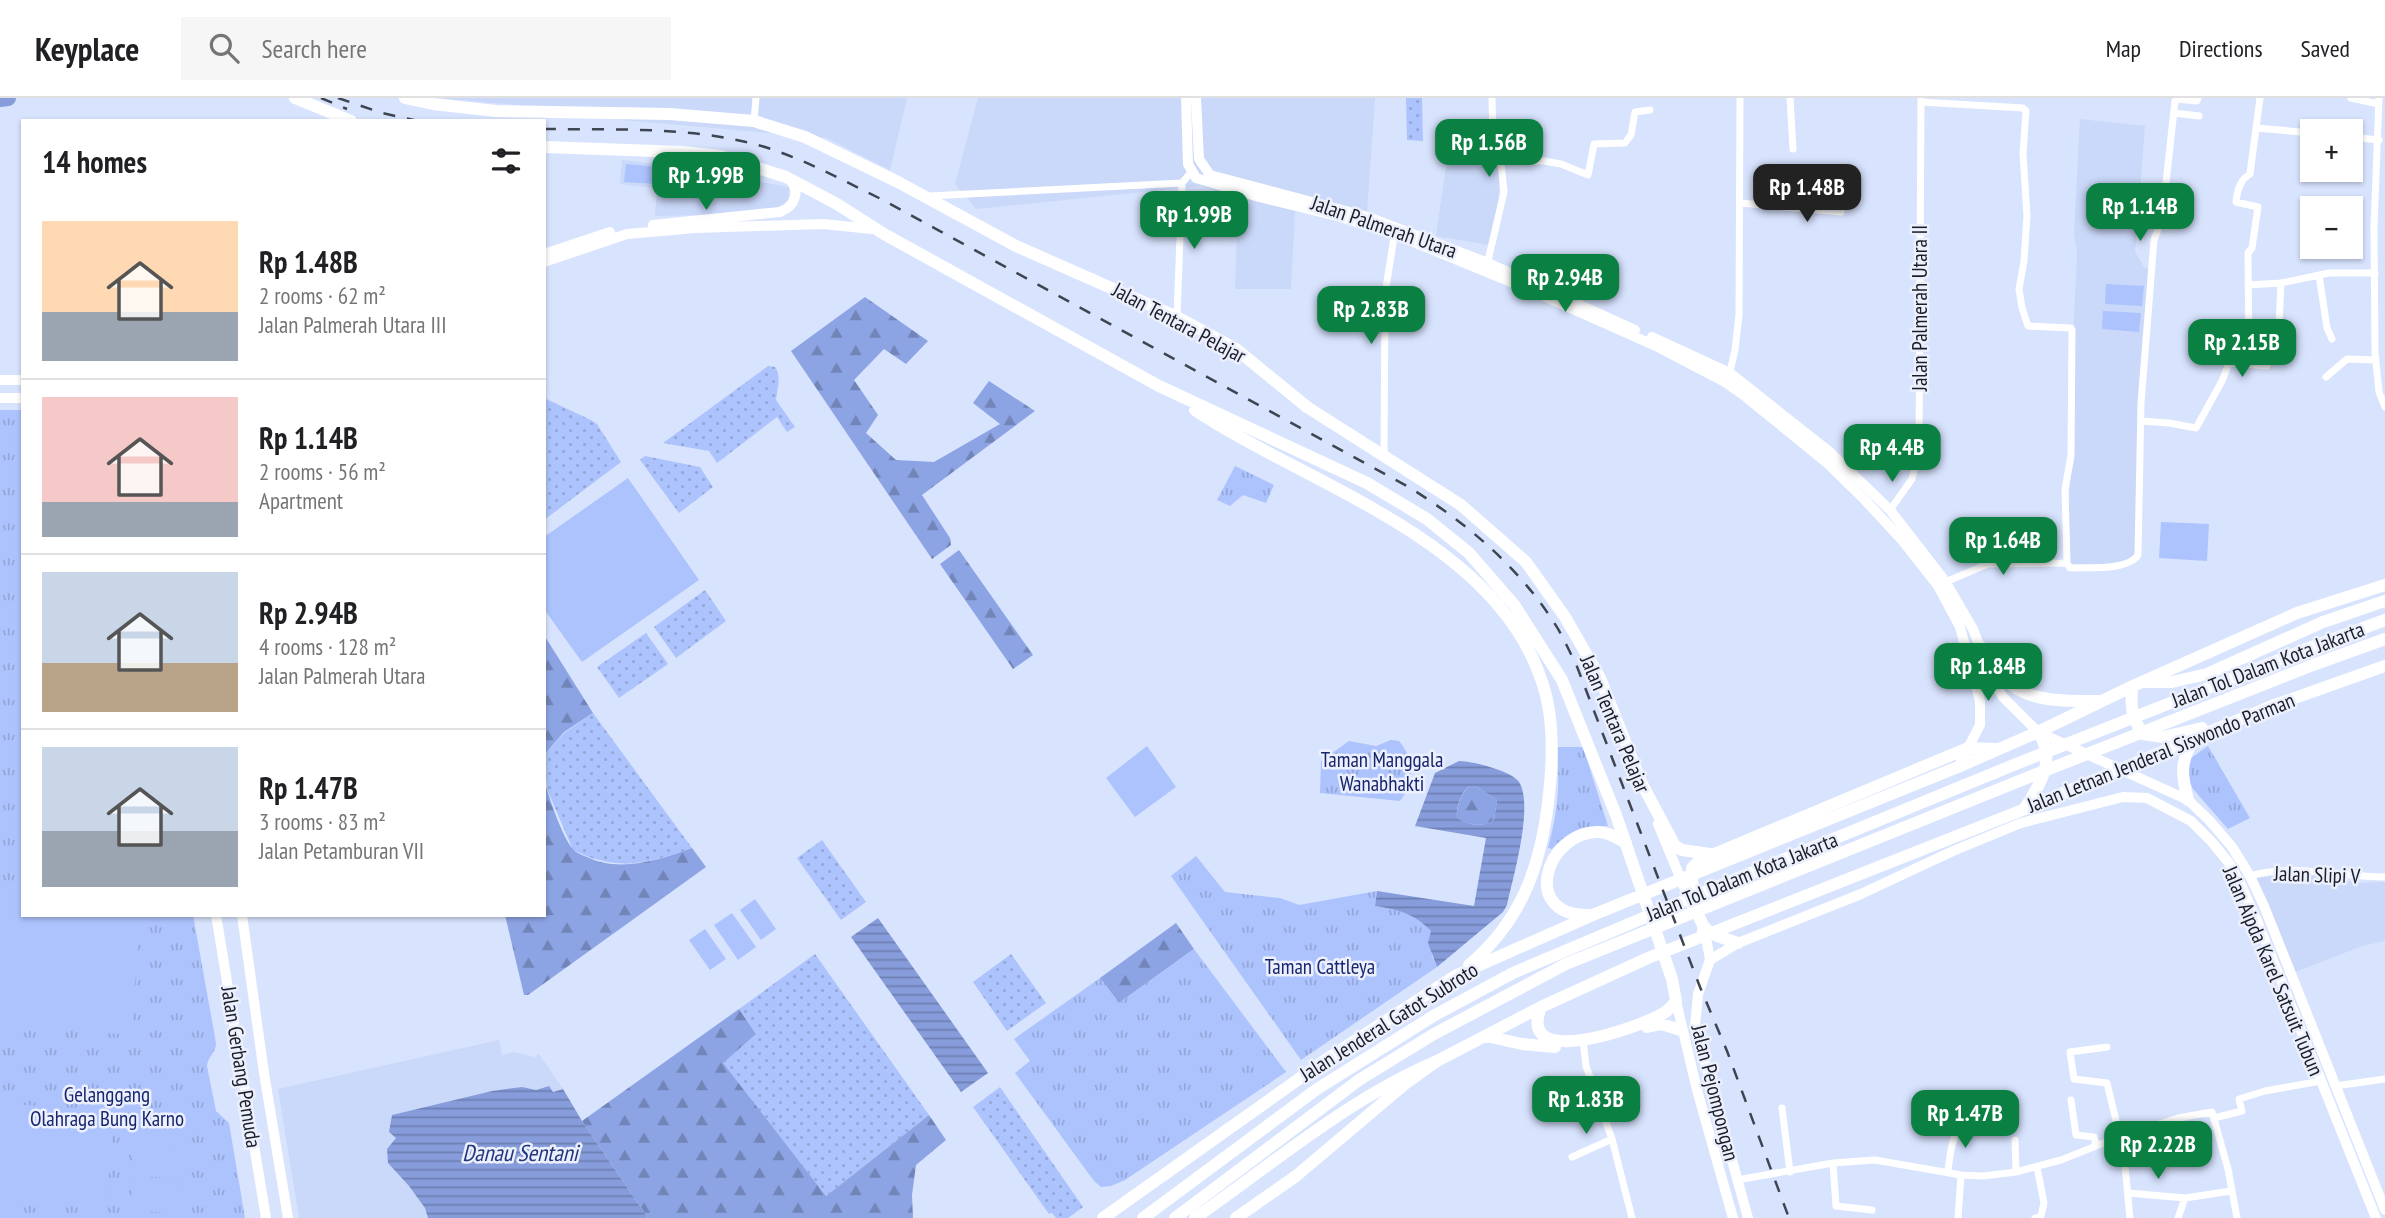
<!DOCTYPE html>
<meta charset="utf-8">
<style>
:root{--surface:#fff;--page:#f6f6f6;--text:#202124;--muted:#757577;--line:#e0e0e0;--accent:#0b8043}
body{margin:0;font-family:"PT Sans Narrow",sans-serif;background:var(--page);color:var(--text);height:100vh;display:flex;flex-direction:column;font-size:26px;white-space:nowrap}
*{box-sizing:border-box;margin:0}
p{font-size:23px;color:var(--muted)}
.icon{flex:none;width:38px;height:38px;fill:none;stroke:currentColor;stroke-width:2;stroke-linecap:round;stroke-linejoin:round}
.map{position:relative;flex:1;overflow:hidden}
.side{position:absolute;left:21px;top:21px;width:525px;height:798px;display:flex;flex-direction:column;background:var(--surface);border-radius:0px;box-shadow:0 2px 5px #0004}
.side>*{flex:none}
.buttons{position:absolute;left:2300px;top:21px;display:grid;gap:14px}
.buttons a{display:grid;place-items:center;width:63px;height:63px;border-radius:0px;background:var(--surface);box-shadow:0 2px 5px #0004;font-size:35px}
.price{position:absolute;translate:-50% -60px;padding:0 16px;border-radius:14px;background:var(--accent);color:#fff;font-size:23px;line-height:46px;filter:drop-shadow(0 2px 4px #0008)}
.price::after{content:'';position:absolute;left:50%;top:42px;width:21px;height:16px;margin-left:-10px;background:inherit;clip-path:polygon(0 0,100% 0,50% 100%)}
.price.on{background:#222;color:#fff}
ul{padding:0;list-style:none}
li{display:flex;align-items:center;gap:21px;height:175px;padding:0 21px}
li+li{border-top:2px solid var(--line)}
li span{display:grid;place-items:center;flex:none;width:196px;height:140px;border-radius:0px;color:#555}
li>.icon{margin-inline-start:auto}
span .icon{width:84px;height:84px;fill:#fffc;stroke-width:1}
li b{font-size:30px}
h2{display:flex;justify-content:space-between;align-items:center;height:84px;padding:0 21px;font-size:30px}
header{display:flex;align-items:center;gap:42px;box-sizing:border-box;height:98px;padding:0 35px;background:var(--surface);border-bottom:2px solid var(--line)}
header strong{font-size:33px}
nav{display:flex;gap:38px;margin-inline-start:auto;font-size:24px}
.search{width:490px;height:63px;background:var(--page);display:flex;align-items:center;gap:18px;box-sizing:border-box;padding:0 24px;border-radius:0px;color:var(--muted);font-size:26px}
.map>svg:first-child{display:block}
.built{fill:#cad8f9}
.grass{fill:url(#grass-dots)}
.forest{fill:url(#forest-firs)}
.park{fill:url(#park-tufts)}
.pitch{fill:#adc3fd}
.water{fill:url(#water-rules);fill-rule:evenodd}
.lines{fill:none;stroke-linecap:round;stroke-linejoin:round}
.river{stroke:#869cdb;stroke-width:16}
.minor{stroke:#fff;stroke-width:7}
.secondary{stroke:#fff;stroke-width:10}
.primary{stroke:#fff;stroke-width:10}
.trunk{stroke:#fff;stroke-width:12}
.motorway{stroke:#fff;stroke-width:12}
.rail{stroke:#3f4451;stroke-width:2.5;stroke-dasharray:12 12;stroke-linecap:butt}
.labels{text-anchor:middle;stroke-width:5;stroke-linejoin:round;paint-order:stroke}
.street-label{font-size:21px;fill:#1b1e28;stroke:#ecf0fc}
.park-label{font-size:21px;fill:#17266e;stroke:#ecf0fc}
.water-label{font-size:23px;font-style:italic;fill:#22357e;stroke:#ecf0fc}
</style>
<header>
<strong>Keyplace</strong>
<div class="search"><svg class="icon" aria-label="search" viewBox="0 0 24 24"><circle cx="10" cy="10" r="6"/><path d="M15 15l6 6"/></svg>Search here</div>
<nav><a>Map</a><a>Directions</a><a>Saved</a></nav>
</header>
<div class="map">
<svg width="2385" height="1120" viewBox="0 0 2385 1120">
<defs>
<pattern id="grass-dots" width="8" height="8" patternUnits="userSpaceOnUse" patternTransform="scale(1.75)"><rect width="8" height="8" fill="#adc3fd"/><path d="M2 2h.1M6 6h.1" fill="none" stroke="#94a7d9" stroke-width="1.8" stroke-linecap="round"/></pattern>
<pattern id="forest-firs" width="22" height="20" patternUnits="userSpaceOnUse" patternTransform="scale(1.75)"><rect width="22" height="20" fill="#8da4e4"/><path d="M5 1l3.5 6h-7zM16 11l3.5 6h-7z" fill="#7285b9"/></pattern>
<pattern id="park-tufts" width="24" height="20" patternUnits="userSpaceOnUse" patternTransform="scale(1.75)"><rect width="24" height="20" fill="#adc3fd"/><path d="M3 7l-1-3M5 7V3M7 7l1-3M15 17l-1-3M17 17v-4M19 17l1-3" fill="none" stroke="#94a7d9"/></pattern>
<pattern id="water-rules" width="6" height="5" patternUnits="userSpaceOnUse" patternTransform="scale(1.75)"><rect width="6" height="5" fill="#869cdb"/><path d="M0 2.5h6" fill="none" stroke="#6d7fb2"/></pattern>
</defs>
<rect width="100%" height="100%" fill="#d8e3fe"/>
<path class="built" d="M439,0H907L890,72L827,40L623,22L591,14Z
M978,0H1375L1366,128L1295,113L1291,191H1235L1238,100L1201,88L976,111L955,86Z
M2080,21L2145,28L2135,154L2144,169L2148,171L2135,459L2128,465L2066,468L2072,346V264L2077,156L2074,135Z
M622,62L665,67L789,89L788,115L655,118L657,90L620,86Z
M1451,65L1484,68L1485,65H1500L1498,111L1489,147L1436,138L1446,68H1450Z
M2305,776L2360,785L2385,784V843L2362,848L2288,877L2254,780Z
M499,942L502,957L514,954L535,959L539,956L563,991L552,994L549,988L535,992L522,989L492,993L392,1017L397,1039L388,1065L409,1088L425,1110L428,1120H299L278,991Z"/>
<path class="grass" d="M1406,0H1422L1423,43L1407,42Z
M768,268L775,269C782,278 777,291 776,302L795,329L787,334L777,319L717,365L709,353L663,345Z
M544,300L591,322L597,326L621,364L544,422Z
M645,358L700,369L713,389L679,415L640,362Z
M705,492L726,523L676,560L654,529Z
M646,535L668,566L619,600L597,569Z
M593,615L692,750C647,766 617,774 573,752L547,691L544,657L564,635Z
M822,742L866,804L841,822L797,760Z
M815,856L929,1017L826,1098L722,965L756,936L739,911Z
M1011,856L1046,905L1007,933L973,884Z
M1000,989L1083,1109L1068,1120H1056L1052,1115L1049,1116L973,1009Z"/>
<path class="forest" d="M865,199L928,243L906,266L884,251L854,282L878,317L866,335L896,362L934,364L1000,326L973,305L989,283L1035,313L922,397L950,440L951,447L932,461L791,253Z
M959,452L1033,557L1013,571L940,466Z
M544,537L593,615L564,634L544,657Z
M544,681C548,697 562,739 573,751C576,755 582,757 587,759C620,775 659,762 692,750L706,769L528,897H524L505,817H544Z
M1470,688H1476L1497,702L1494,722C1484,730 1466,727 1457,719C1456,709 1462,693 1470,688Z
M1176,825L1194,851L1119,905L1100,880Z
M739,911L756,936L723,965L826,1098L929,1017L946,1042L916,1067L912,1097L913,1120H648L582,1023Z"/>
<path class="park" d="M0,312H23V817H193L216,945C216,955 208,958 207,968L216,1013L229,1025L245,1120H0Z
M1235,368L1274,387L1266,405L1243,397L1230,408L1217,402Z
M1391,642L1399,643C1415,662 1415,684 1400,703L1320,695L1321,663L1349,643L1376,648Z
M2208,648L2250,720L2228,731L2193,691L2187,678L2191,660Z
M1557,649H1583L1608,728C1587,729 1566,734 1552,751L1548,750C1558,712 1560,688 1557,649Z
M1196,758L1225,794L1280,800L1299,807L1377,793L1375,808C1399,812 1413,815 1431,833L1432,858L1437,869L1301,962L1171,778Z
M1194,851L1286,974L1125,1082L1111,1088L1101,1089L1094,1083L1015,975L1030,963L1014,941L1100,880L1119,905Z"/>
<path class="pitch" d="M626,66L658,69L656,86L624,84Z
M2106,186L2144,188L2142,208L2105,206Z
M2103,213L2141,215L2139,234L2102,231Z
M628,380L699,482L582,564L544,511V439Z
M2161,424L2209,426L2207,463L2159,460Z
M1147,648L1176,689L1135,719L1106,680Z
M0,790L23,792V817H140L131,937L0,927Z
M755,801L776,831L761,842L740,812Z
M732,815L756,849L738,862L714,827Z
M705,831L726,861L710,872L689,842Z
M0,1005L114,1014L106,1111L0,1103Z
M135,1015L186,1018L184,1047L134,1044Z
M133,1049L184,1052L183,1080L132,1078Z
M132,1084L183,1086L182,1115L131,1113Z"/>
<path class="water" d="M1459,663C1472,663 1512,673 1519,684C1534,708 1513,779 1507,807L1503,814L1437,869L1428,845L1431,833C1413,815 1399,812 1375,808L1377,793L1474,808L1486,740L1415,728L1435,675ZM1470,688H1476L1497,702L1494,722C1484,730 1466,727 1457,719C1456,709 1462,692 1470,688Z
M878,820L988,975L961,994L851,839Z
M549,988L553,994L563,991L582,1023L648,1120H428L425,1110L409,1088L388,1065L387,1051L396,1040L389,1034L392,1017L492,993L522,989L536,992Z"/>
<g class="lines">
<path class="river" d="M0,1L8,0"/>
<path class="minor" d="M1790,0L1793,51
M2351,0L2379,6
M2379,0L2374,129L2375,255L2379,294L2385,309
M1921,4L2023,10L2026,13L2023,55L2027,118L2024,163L2019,191L2022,210L2028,228L2071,230L2072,232L2071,358L2065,391L2067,465
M2174,15L2199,18
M754,23L756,0
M2256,30L2312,35
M2350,39L2379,42
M1500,63H1544L1561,66L1588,77L1594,46L1625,45L1631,37L1635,14L1650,12
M929,98L1182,85L1192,73
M1740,105L1841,114
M1487,167L1504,94L1501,65L1493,41L1492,0
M2319,177L2327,230L2332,241
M2248,187L2281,185L2329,175H2375
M1177,219L1182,85
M2249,252L2248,155L2252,150L2258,109L2236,104C2237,93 2241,81 2250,76L2260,0
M1729,278L1735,252L1739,217L1740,0
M2326,279L2347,261L2376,262
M2141,323L2169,325L2196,330L2222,283L2229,265L2267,268L2270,259C2262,246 2266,232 2279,226L2281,185
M1384,358L1385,196L1395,133
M1890,412L1912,381L1919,352L1921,1
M2067,465L2070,470C2088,469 2128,473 2138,457L2141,305L2154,142L2162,121L2175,3L2177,1L2197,3L2198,0
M1943,485L1988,466L2067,465
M2250,778C2292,765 2342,779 2385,779
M1583,942L1586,968L1612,1041L1632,1120
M2107,949L2070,954L2074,981L2107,985L2120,1039
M2335,988L2385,981
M2071,1002L2076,1037L2094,1039L2096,1048
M1782,1010L1790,1074
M2214,1020L2242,1013L2239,1001L2265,993L2321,983
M2116,1040L2125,1068L2130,1120
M2015,1042L2016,1074
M1572,1059L1612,1041
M1833,1065L1836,1108L1872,1112
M1948,1073C1950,1056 1952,1037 1963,1023
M1737,1082L1833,1065L1875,1062L1961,1077L1983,1078L2016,1074L2061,1062L2116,1040L2178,1020L2212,1014L2228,1071L2237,1120
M2128,1095L2185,1100L2231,1093
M1958,1120L1961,1077
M2035,1120L2041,1118L2044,1105L2037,1069
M2178,1120L2185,1100"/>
<path class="secondary" d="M1186,0L1188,66L1196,80L1259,99L1337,118L1394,136L1521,188L1658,249L1725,284L1746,299L1826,364L1864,401L1902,442L1938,488L1960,529L1980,603V627L1958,669
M1196,0L1199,61L1210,77L1368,119L1488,165L1635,232
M653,127L780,114C795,108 801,93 789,81
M544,156L610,134
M544,164L627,136L696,130L823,126L872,131
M1652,239L1730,275L1831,355L1890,412L1945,483L1973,531L1992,581L2003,599L2038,634"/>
<path class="primary" d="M0,282H23
M0,300H23
M2038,634L2188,702L2209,722L2232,749L2250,778L2264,808L2385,1112
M1658,726L1692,808
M216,817L266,1120
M242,817L264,975L288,1120
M1702,833L1707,845L1710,862
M1676,903L1697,992L1733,1120
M1748,1120L1695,928L1698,896L1710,862L1738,845L1861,796L1953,753L2021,725L2123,699L2147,700L2191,723L2212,744L2229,765L2242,789L2258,825L2376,1120"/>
<path class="trunk" d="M295,0L351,23
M405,0L433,6L496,13L670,16L754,23L805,39L898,84L1016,148L1177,219L1236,251L1307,309L1461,407L1526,464L1565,519L1600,580L1641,684L1675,748L1682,752L1710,756
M544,49L683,54L720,58L786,79L837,106L884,136L1159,288L1367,385L1427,421L1469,455L1515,508L1562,582L1616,717L1672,881L1676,903C1672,908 1669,912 1664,915C1641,929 1515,974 1541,909
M1195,312C1309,388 1496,441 1542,584C1555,621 1553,666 1548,705C1540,770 1521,823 1469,867
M1980,548C1990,561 1999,577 2012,587C2034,605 2072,603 2099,603
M2133,588C2129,606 2132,621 2143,636L2163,639L2202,630
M2188,702C2181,676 2180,663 2195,639
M2025,710C2040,687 2057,661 2038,634
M1588,817C1520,817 1546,736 1596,734C1607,733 1617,740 1626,745
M1738,845C1728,841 1714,839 1706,831C1695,819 1691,786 1692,770L1700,762L1968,650L1997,651
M1647,929L1661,926L1681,932
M1486,938L1522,946L1555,949
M1103,1120L1327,961L1455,878L1595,816L1958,669L2038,634L2133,588L2297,515L2385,487
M1236,1120L1296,1078L1405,986L1437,963L1541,909L1648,860L2025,711L2272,608L2385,568"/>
<path class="motorway" d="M2143,584H2172L2207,576L2323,524L2385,503
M1143,1120L1317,991L1435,917L1513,875L1719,788L2016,666L2304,552L2385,522
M1175,1120L1359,982L1434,936L1566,866L2039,675L2313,567L2385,541
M1195,1120C1274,1065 1348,1001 1437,963"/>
<path class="rail" d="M321,0L347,11
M338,0L382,15L418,23
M544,31C617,32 694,28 765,49C806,62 844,83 883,102L1407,388C1464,423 1516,466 1553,523C1562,536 1568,551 1576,566L1700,889L1727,953L1789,1120"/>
</g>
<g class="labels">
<g class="street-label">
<text transform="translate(1384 129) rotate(19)" y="7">Jalan Palmerah Utara</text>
<text transform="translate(1920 210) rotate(-90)" y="7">Jalan Palmerah Utara II</text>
<text transform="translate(1179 225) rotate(28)" y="7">Jalan Tentara Pelajar</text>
<text transform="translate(2268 567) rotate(-21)" y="7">Jalan Tol Dalam Kota Jakarta</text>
<text transform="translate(1615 626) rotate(67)" y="7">Jalan Tentara Pelajar</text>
<text transform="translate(2161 655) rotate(-22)" y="7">Jalan Letnan Jenderal Siswondo Parman</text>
<text transform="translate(2317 777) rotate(2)" y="7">Jalan Slipi V</text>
<text transform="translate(1742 779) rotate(-22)" y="7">Jalan Tol Dalam Kota Jakarta</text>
<text transform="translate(2273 873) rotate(67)" y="7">Jalan Aipda Karel Satsuit Tubun</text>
<text transform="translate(1389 924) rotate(-32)" y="7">Jalan Jenderal Gatot Subroto</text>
<text transform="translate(241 969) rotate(81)" y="7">Jalan Gerbang Pemuda</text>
<text transform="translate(1715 995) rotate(76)" y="7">Jalan Pejompongan</text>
</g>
<g class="park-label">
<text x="1382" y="669">Taman Manggala<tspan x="1382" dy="24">Wanabhakti</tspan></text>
<text x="1320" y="876">Taman Cattleya</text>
<text x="107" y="1004">Gelanggang<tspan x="107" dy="24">Olahraga Bung Karno</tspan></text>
</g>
<g class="water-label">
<text x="520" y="1063">Danau Sentani</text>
</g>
</g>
</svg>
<div class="buttons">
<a>+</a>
<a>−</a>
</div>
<b class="price" style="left:1489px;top:81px">Rp 1.56B</b>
<b class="price" style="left:706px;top:114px">Rp 1.99B</b>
<b class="price on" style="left:1807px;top:126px">Rp 1.48B</b>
<b class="price" style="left:2140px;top:145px">Rp 1.14B</b>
<b class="price" style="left:1194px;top:153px">Rp 1.99B</b>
<b class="price" style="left:1565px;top:216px">Rp 2.94B</b>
<b class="price" style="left:1371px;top:248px">Rp 2.83B</b>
<b class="price" style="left:2242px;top:281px">Rp 2.15B</b>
<b class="price" style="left:1892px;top:386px">Rp 4.4B</b>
<b class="price" style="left:2003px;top:479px">Rp 1.64B</b>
<b class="price" style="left:1988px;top:605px">Rp 1.84B</b>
<b class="price" style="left:1586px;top:1038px">Rp 1.83B</b>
<b class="price" style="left:1965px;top:1052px">Rp 1.47B</b>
<b class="price" style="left:2158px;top:1083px">Rp 2.22B</b>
<section class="side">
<h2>14 homes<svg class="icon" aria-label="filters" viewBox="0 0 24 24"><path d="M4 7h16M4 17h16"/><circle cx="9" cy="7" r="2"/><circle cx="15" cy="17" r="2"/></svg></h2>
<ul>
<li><span style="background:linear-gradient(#ffd9b3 65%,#9aa5b1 0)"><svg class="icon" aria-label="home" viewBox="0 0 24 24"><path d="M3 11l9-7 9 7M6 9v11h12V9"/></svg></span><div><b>Rp 1.48B</b><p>2 rooms · 62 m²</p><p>Jalan Palmerah Utara III</p></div></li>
<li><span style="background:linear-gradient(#f6c9c9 75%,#9aa5b1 0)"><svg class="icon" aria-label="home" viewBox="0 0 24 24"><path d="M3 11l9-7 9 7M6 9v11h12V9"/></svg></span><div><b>Rp 1.14B</b><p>2 rooms · 56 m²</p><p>Apartment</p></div></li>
<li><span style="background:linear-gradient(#c9d6e8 65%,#b9a48a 0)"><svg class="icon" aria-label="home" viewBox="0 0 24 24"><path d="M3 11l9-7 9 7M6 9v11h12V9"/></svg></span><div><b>Rp 2.94B</b><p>4 rooms · 128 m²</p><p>Jalan Palmerah Utara</p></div></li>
<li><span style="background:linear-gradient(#c9d6e8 60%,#9aa5b1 0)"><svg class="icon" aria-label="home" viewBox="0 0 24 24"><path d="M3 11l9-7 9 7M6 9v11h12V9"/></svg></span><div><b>Rp 1.47B</b><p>3 rooms · 83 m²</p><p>Jalan Petamburan VII</p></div></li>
</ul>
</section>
</div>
